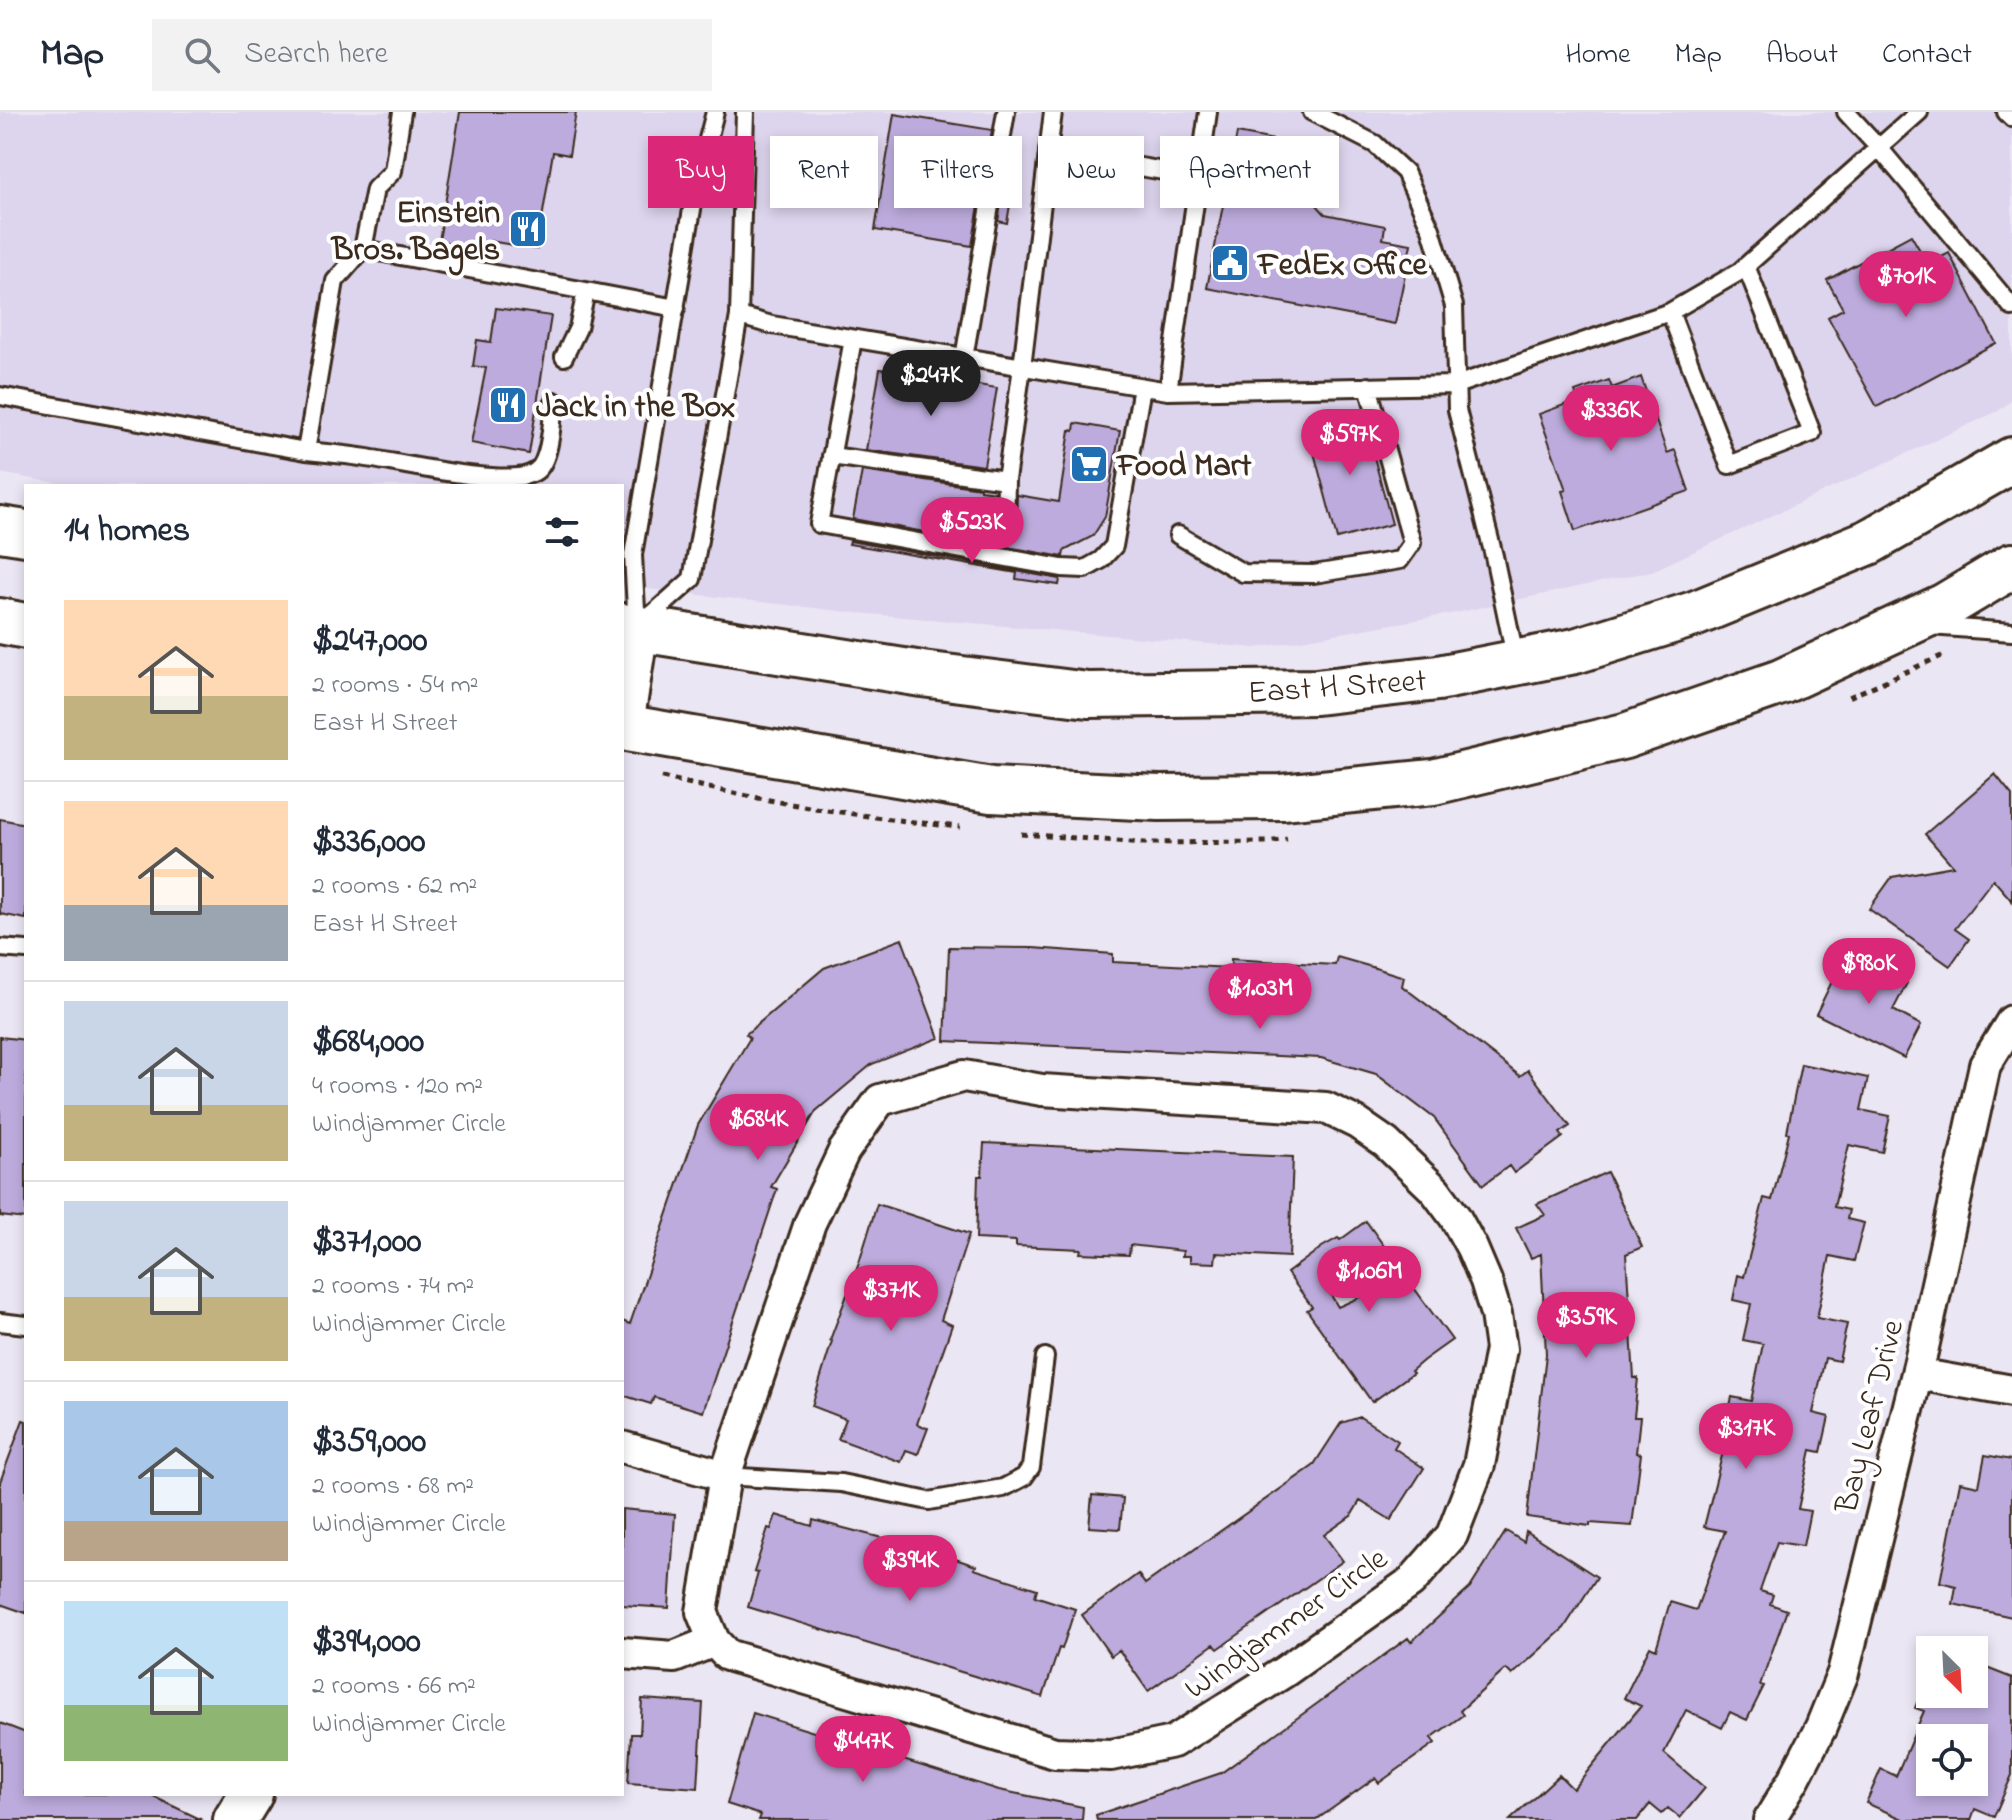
<!DOCTYPE html>
<meta charset="utf-8">
<style>
:root{--surface:#fff;--page:#f2f2f3;--text:#1f2937;--muted:#747a83;--line:#e0e1e3;--accent:#db2777}
body{margin:0;font-family:"Indie Flower",sans-serif;background:var(--page);color:var(--text);height:100vh;display:flex;flex-direction:column;font-size:30px;white-space:nowrap}
*{box-sizing:border-box;margin:0}
p{font-size:26px;color:var(--muted)}
.icon{flex:none;width:44px;height:44px;fill:none;stroke:currentColor;stroke-width:2;stroke-linecap:round;stroke-linejoin:round}
.map{position:relative;flex:1;overflow:hidden}
.side{position:absolute;left:24px;top:372px;width:600px;height:1312px;display:flex;flex-direction:column;background:var(--surface);border-radius:0px;box-shadow:0 4px 12px #0003}
.side>*{flex:none}
.top-card{position:absolute;left:648px;top:24px;width:760px;height:72px;display:flex;gap:16px}
.needle{width:52px;rotate:156deg}
.tools{position:absolute;left:1916px;top:1524px;display:grid;gap:16px}
.tools a{display:grid;place-items:center;width:72px;height:72px;border-radius:0px;background:var(--surface);box-shadow:0 4px 12px #0003;font-size:40px}
.price{position:absolute;translate:-50% -68px;padding:0 18px;border-radius:28px;background:var(--accent);color:#fff;font-size:26px;line-height:52px;filter:drop-shadow(0 2px 4px #0008)}
.price::after{content:'';position:absolute;left:50%;top:48px;width:24px;height:18px;margin-left:-12px;background:inherit;clip-path:polygon(0 0,100% 0,50% 100%)}
.price.active{background:#222;color:#fff}
ul{padding:0;list-style:none}
li{display:flex;align-items:center;gap:24px;height:200px;padding:0 40px}
li+li{border-top:2px solid var(--line)}
li span{display:grid;place-items:center;flex:none;width:224px;height:160px;border-radius:0px;color:#555}
li>.icon{margin-inline-start:auto}
span .icon{width:96px;height:96px;fill:#fffc;stroke-width:1}
li b{font-size:34px}
h2{display:flex;justify-content:space-between;align-items:center;height:96px;padding:0 40px;font-size:34px}
.pill{padding:0 28px;border-radius:0px;background:var(--surface);box-shadow:0 4px 12px #0003;font-size:28px;line-height:72px}
.pill.active{background:var(--accent);color:#fff}
header{display:flex;align-items:center;gap:48px;box-sizing:border-box;height:112px;padding:0 40px;background:var(--surface);border-bottom:2px solid var(--line)}
header strong{font-size:38px}
nav{display:flex;gap:44px;margin-inline-start:auto;font-size:28px}
.search{width:560px;height:72px;background:var(--page);display:flex;align-items:center;gap:20px;box-sizing:border-box;padding:0 28px;border-radius:0px;color:var(--muted);font-size:30px}
.map>svg:first-child{display:block}
.built{fill:#ddd4ed}
.building{fill:#bcabdc;stroke:#3b2a1e;stroke-width:2;fill-rule:evenodd}
.lines{fill:none;stroke-linecap:round;stroke-linejoin:round}
.lane-casing{stroke:#3b2a1e;stroke-width:22}
.street-casing{stroke:#3b2a1e;stroke-width:36}
.secondary-casing{stroke:#3b2a1e;stroke-width:48}
.primary-casing{stroke:#3b2a1e;stroke-width:50}
.path{stroke:#3b2a1e;stroke-width:5;stroke-dasharray:6 6;stroke-linecap:butt}
.lane{stroke:#fff;stroke-width:16}
.street{stroke:#fff;stroke-width:30}
.secondary{stroke:#fff;stroke-width:42}
.primary{stroke:#fff;stroke-width:44}
.labels{text-anchor:middle;stroke-width:8;stroke-linejoin:round;paint-order:stroke}
.poi-label{font-size:32px;font-weight:bold;fill:#3b2a1e;stroke:#fff;text-anchor:start}
.street-label{font-size:32px;fill:#3b2a1e;stroke:#fff}
</style>
<header>
<strong>Map</strong>
<div class="search"><svg class="icon" aria-label="search" viewBox="0 0 24 24"><circle cx="10" cy="10" r="6"/><path d="M15 15l6 6"/></svg>Search here</div>
<nav><a>Home</a><a>Map</a><a>About</a><a>Contact</a></nav>
</header>
<div class="map">
<svg width="2012" height="1708" viewBox="0 0 2012 1708">
<rect width="100%" height="100%" fill="#ebe6f4"/>
<filter id="ink" filterUnits="userSpaceOnUse"><feTurbulence type="fractalNoise" baseFrequency=".0125" numOctaves="2"/><feDisplacementMap in="SourceGraphic" scale="16" xChannelSelector="R" yChannelSelector="G"/><feConvolveMatrix kernelMatrix="1 2 1 2 8 2 1 2 1" color-interpolation-filters="sRGB"/></filter>
<g filter="url(#ink)">
<path class="built" d="M0,0H2012V288L1998,299L1652,459L1450,502L1256,536L858,501L622,474V374H73L0,361Z"/>
<path class="building" d="M460,0H576L569,43L553,40L537,137L489,129L487,137L439,129Z
M894,2L992,18L972,134L875,118Z
M1237,21L1316,36L1307,82L1325,102L1385,114L1383,127L1411,132L1395,212L1207,176Z
M1009,49L1017,50L1007,111L998,109Z
M1911,123L1928,152L1949,141L1996,231L1877,295L1828,205L1843,197L1827,168Z
M496,196L551,204L529,342L471,331L486,256L473,254L477,228L491,230Z
M880,257L997,276L984,354L866,338Z
M1641,265L1667,341L1675,338L1689,379L1575,419L1562,379L1566,378L1539,302L1578,288L1575,280L1609,268L1612,276Z
M1363,304L1392,412L1337,427L1308,318Z
M1075,311L1120,319L1105,405L1093,424L1064,439L1063,445L853,407L862,359L980,376V378L995,380V424L1000,429H1010L1016,419L1017,383L1059,390L1070,318L1074,319Z
M850,429L1060,467L1059,473L1016,467L1017,461L849,432Z
M1995,662L2012,683V789L1993,767L1955,817L1969,827L1950,854L1869,797L1892,765L1953,754L1925,722Z
M0,707L26,712V807L0,802Z
M902,827L939,926L872,952L816,999L771,1075L777,1077L703,1300L654,1285L651,1292L622,1283V1209L630,1212L698,1013L750,926L746,922L824,856Z
M949,835L1033,836L1113,842V850L1231,856V847L1335,853L1337,845L1372,855L1404,865L1402,874L1479,932L1520,964L1528,958L1570,1014L1560,1021L1563,1025L1514,1061L1509,1054L1483,1073L1434,1006L1376,962L1321,946L945,929Z
M1846,841L1907,871L1893,898L1921,913L1904,946L1816,902Z
M0,925L26,928V1107L0,1104Z
M1801,952L1868,966L1861,998L1890,1004L1882,1040L1849,1033L1834,1095L1849,1098L1847,1107L1864,1111L1854,1149L1830,1144L1817,1206L1847,1212L1839,1249L1825,1246L1813,1301L1829,1305L1821,1340L1811,1338L1798,1397L1810,1399L1803,1434L1777,1430L1760,1479L1773,1483L1770,1492L1787,1498L1760,1573L1764,1574L1747,1608L1730,1600L1722,1616L1686,1598L1664,1641L1705,1676L1680,1706L1668,1696L1662,1702L1650,1692L1637,1708H1510L1559,1663L1573,1677L1641,1594L1624,1586L1650,1534L1656,1537L1670,1490L1696,1498L1725,1419L1704,1415L1728,1320L1724,1319L1732,1285L1751,1289L1763,1232L1743,1228L1751,1192L1733,1188L1738,1163L1744,1165L1764,1086L1772,1088L1789,1021L1787,1020Z
M984,1031L1293,1045L1289,1145L1216,1141L1215,1151L1190,1150V1144H1182L1183,1139L1130,1133L1129,1143L1080,1141L1081,1137L1016,1134V1129L976,1127L978,1064H982Z
M1607,1060L1642,1135L1626,1142L1634,1266H1638L1634,1305H1640L1636,1341L1641,1342L1632,1414L1590,1411V1414L1527,1405L1546,1242L1541,1142L1531,1146L1516,1116L1545,1103L1537,1092Z
M877,1092L969,1122L941,1208L952,1213L917,1312L928,1316L918,1342L906,1338L901,1350L838,1327L846,1307L812,1294L832,1229L830,1228L859,1151Z
M1366,1109L1389,1141L1331,1183L1338,1195L1406,1165L1452,1228L1424,1248L1411,1259L1413,1261L1372,1290L1307,1198L1312,1195L1287,1161L1322,1135L1338,1126L1340,1128Z
M1360,1305L1398,1329L1394,1336L1424,1356L1391,1408L1360,1389L1351,1404L1324,1423L1343,1449L1218,1537L1214,1532L1148,1579L1119,1538L1111,1544L1082,1503L1138,1462L1145,1472L1313,1354L1341,1311Z
M23,1308L26,1309V1501L0,1492V1370Z
M1985,1343L2012,1348V1505L1953,1492L1956,1474L1940,1470L1960,1370L1979,1374Z
M1092,1383L1123,1386L1120,1417L1089,1415Z
M622,1397L675,1402L669,1496L622,1493Z
M776,1403L812,1414L813,1408L932,1439L976,1454L974,1457L1037,1477L1035,1484L1075,1497L1062,1537L1059,1536L1043,1585L748,1495L758,1461L754,1460L768,1416L771,1417Z
M1506,1419L1524,1430L1526,1419L1597,1465L1564,1516L1512,1563L1506,1557L1460,1599L1463,1603L1431,1626L1435,1631L1379,1671L1375,1666L1316,1708H1097L1096,1703L1221,1661L1408,1526L1411,1530L1470,1476Z
M1974,1551L2012,1566V1663L1994,1705L1975,1697L1971,1708H1905L1866,1691L1881,1657L1896,1664L1924,1599L1915,1596L1929,1560L1930,1582H1974ZM1930,1626H1974V1670H1930Z
M642,1587L703,1591L698,1676L628,1671L631,1622H640Z
M753,1601L999,1678L1083,1695L1082,1708H759L761,1703L727,1692Z
M0,1611L26,1621V1682H148L202,1708H0Z"/>
<g class="lines">
<defs>
<path id="lane" d="M715,0L696,74L633,443L637,516L692,467L739,204L745,0
M1312,0L1375,32L1405,60L1431,117L1454,194L1457,298L1494,444L1516,549
M1846,0L1880,37L2012,195
M2006,0L2012,6
M1048,39L1198,65
M363,137L375,77L393,59L402,0
M1670,200L1729,353L1812,321L1746,154
M739,204L772,213L1168,279L1456,273L1670,200L1739,160L1919,0
M853,227L819,412L1062,456L1085,457L1101,448L1114,434L1142,275
M564,245L578,216L586,180
M964,246L1006,0
M1168,279L1208,0
M0,284L306,339L335,169L363,137L676,196
M306,339C328,341 351,343 373,347C405,352 513,377 536,359C551,349 552,307 554,289
M831,344L1006,368
M1005,419L1006,368L1022,255L1053,0
M1178,423L1243,461L1314,462L1400,448L1412,431L1368,274
M1930,514L2012,520
M0,836L26,838
M0,1210L26,1213
M725,1364L841,1371L929,1389L1003,1376L1024,1365L1031,1355L1045,1245"/>
<path id="street" d="M964,964L1042,978L1326,996L1357,1011L1386,1031L1435,1078L1455,1105L1472,1136L1486,1169L1496,1202L1501,1237L1479,1353L1452,1423L1411,1470L1284,1560L1173,1630L1111,1643L1055,1641L727,1543L714,1529L702,1500L725,1364L810,1111L844,1039L880,988Z
M1917,1262L2012,1279
M622,1335L725,1364
M622,1541L674,1545L714,1529
M1769,1708L1794,1667L1821,1615L1843,1561L1920,1249L1985,953L2012,909"/>
<path id="secondary" d="M622,612L637,516
M235,1708L251,1682"/>
<path id="primary" d="M0,417L26,421
M0,509L26,514
M622,514L922,562L1088,583L1316,580L1438,566L1575,539L1694,502L1869,430L2012,348
M622,615L991,678L1159,686L1282,685L1433,670L1625,624L1781,570L1945,494L2012,454"/>
</defs>
<use href="#lane" class="lane-casing"/>
<use href="#street" class="street-casing"/>
<use href="#secondary" class="secondary-casing"/>
<use href="#primary" class="primary-casing"/>
<path class="path" d="M1849,585L1946,542
M662,665C760,689 860,705 960,715
M1021,722L1144,731L1267,730L1287,727"/>
<use href="#lane" class="lane"/>
<use href="#street" class="street"/>
<use href="#secondary" class="secondary"/>
<use href="#primary" class="primary"/>
</g>
</g>
<defs>
<symbol id="restaurant-square" viewBox="-11 -11 22 22"><rect x="-9" y="-9" width="18" height="18" rx="4" fill="#1f6fb2" stroke="#fff"/><path d="M-5-6h1v4h1v-4h1v4h1v-4h1v5L-1.5 .5V6h-2V.5L-5-1ZM5-6V6H3V1.5H1.5Q1.5-4 5-6Z" fill="#fff"/></symbol>
<symbol id="civic-square" viewBox="-11 -11 22 22"><rect x="-9" y="-9" width="18" height="18" rx="4" fill="#1f6fb2" stroke="#fff"/><path d="M-.6-6.5H3V-4.5H.6V-3L4-1V1h2V6H-6V1h2V-1L-.6-3ZM-1.2 2.5V6h2.4V2.5Z" fill="#fff"/></symbol>
<symbol id="supermarket-square" viewBox="-11 -11 22 22"><rect x="-9" y="-9" width="18" height="18" rx="4" fill="#1f6fb2" stroke="#fff"/><path d="M-6-5.5h2.5l.6 2H6L4.5 2H-2.5L-4.4-4H-6ZM-1.5 3.2a1.3 1.3 0 1 0 .1 0ZM3 3.2a1.3 1.3 0 1 0 .1 0Z" fill="#fff"/></symbol>
</defs>
<g fill-rule="evenodd">
<use href="#restaurant-square" x="506" y="95" width="44" height="44"/>
<use href="#civic-square" x="1208" y="129" width="44" height="44"/>
<use href="#restaurant-square" x="486" y="271" width="44" height="44"/>
<use href="#supermarket-square" x="1067" y="330" width="44" height="44"/>
</g>
<g class="labels">
<g class="poi-label">
<text x="500" y="110" text-anchor="end">Einstein<tspan x="500" dy="37">Bros. Bagels</tspan></text>
<text x="1258" y="162">FedEx Office</text>
<text x="536" y="304">Jack in the Box</text>
<text x="1117" y="363">Food Mart</text>
</g>
<g class="street-label">
<text transform="translate(1337 573) rotate(-4)" y="11">East H Street</text>
<text transform="translate(1868 1304) rotate(-76)" y="11">Bay Leaf Drive</text>
<text transform="translate(1285 1510) rotate(-35)" y="11">Windjammer Circle</text>
</g>
</g>
</svg>
<div class="tools">
<a><svg class="needle" viewBox="-14 -14 28 28"><path d="M0-13l5 13h-10z" fill="#e53935"/><path d="M0 13l5-13h-10z" fill="#747a83"/></svg></a>
<a><svg class="icon" aria-label="locate" viewBox="0 0 24 24"><circle cx="12" cy="12" r="6"/><path d="M12 2v4M12 18v4M2 12h4M18 12h4"/></svg></a>
</div>
<b class="price" style="left:1906px;top:207px">$701K</b>
<b class="price active" style="left:931px;top:306px">$247K</b>
<b class="price" style="left:1611px;top:341px">$336K</b>
<b class="price" style="left:1350px;top:365px">$597K</b>
<b class="price" style="left:972px;top:453px">$523K</b>
<b class="price" style="left:1869px;top:894px">$980K</b>
<b class="price" style="left:1260px;top:919px">$1.03M</b>
<b class="price" style="left:758px;top:1050px">$684K</b>
<b class="price" style="left:1369px;top:1202px">$1.06M</b>
<b class="price" style="left:891px;top:1221px">$371K</b>
<b class="price" style="left:1586px;top:1248px">$359K</b>
<b class="price" style="left:1746px;top:1359px">$317K</b>
<b class="price" style="left:910px;top:1491px">$394K</b>
<b class="price" style="left:863px;top:1672px">$447K</b>
<div class="top-card">
<a class="pill active">Buy</a>
<a class="pill">Rent</a>
<a class="pill">Filters</a>
<a class="pill">New</a>
<a class="pill">Apartment</a>
</div>
<section class="side">
<h2>14 homes<svg class="icon" aria-label="filters" viewBox="0 0 24 24"><path d="M4 7h16M4 17h16"/><circle cx="9" cy="7" r="2"/><circle cx="15" cy="17" r="2"/></svg></h2>
<ul>
<li><span style="background:linear-gradient(#ffd9b3 60%,#c2b280 0)"><svg class="icon" aria-label="home" viewBox="0 0 24 24"><path d="M3 11l9-7 9 7M6 9v11h12V9"/></svg></span><div><b>$247,000</b><p>2 rooms · 54 m²</p><p>East H Street</p></div></li>
<li><span style="background:linear-gradient(#ffd9b3 65%,#9aa5b1 0)"><svg class="icon" aria-label="home" viewBox="0 0 24 24"><path d="M3 11l9-7 9 7M6 9v11h12V9"/></svg></span><div><b>$336,000</b><p>2 rooms · 62 m²</p><p>East H Street</p></div></li>
<li><span style="background:linear-gradient(#c9d6e8 65%,#c2b280 0)"><svg class="icon" aria-label="home" viewBox="0 0 24 24"><path d="M3 11l9-7 9 7M6 9v11h12V9"/></svg></span><div><b>$684,000</b><p>4 rooms · 120 m²</p><p>Windjammer Circle</p></div></li>
<li><span style="background:linear-gradient(#c9d6e8 60%,#c2b280 0)"><svg class="icon" aria-label="home" viewBox="0 0 24 24"><path d="M3 11l9-7 9 7M6 9v11h12V9"/></svg></span><div><b>$371,000</b><p>2 rooms · 74 m²</p><p>Windjammer Circle</p></div></li>
<li><span style="background:linear-gradient(#a9c7e8 75%,#b9a48a 0)"><svg class="icon" aria-label="home" viewBox="0 0 24 24"><path d="M3 11l9-7 9 7M6 9v11h12V9"/></svg></span><div><b>$359,000</b><p>2 rooms · 68 m²</p><p>Windjammer Circle</p></div></li>
<li><span style="background:linear-gradient(#bfe0f5 65%,#8fb573 0)"><svg class="icon" aria-label="home" viewBox="0 0 24 24"><path d="M3 11l9-7 9 7M6 9v11h12V9"/></svg></span><div><b>$394,000</b><p>2 rooms · 66 m²</p><p>Windjammer Circle</p></div></li>
</ul>
</section>
</div>
